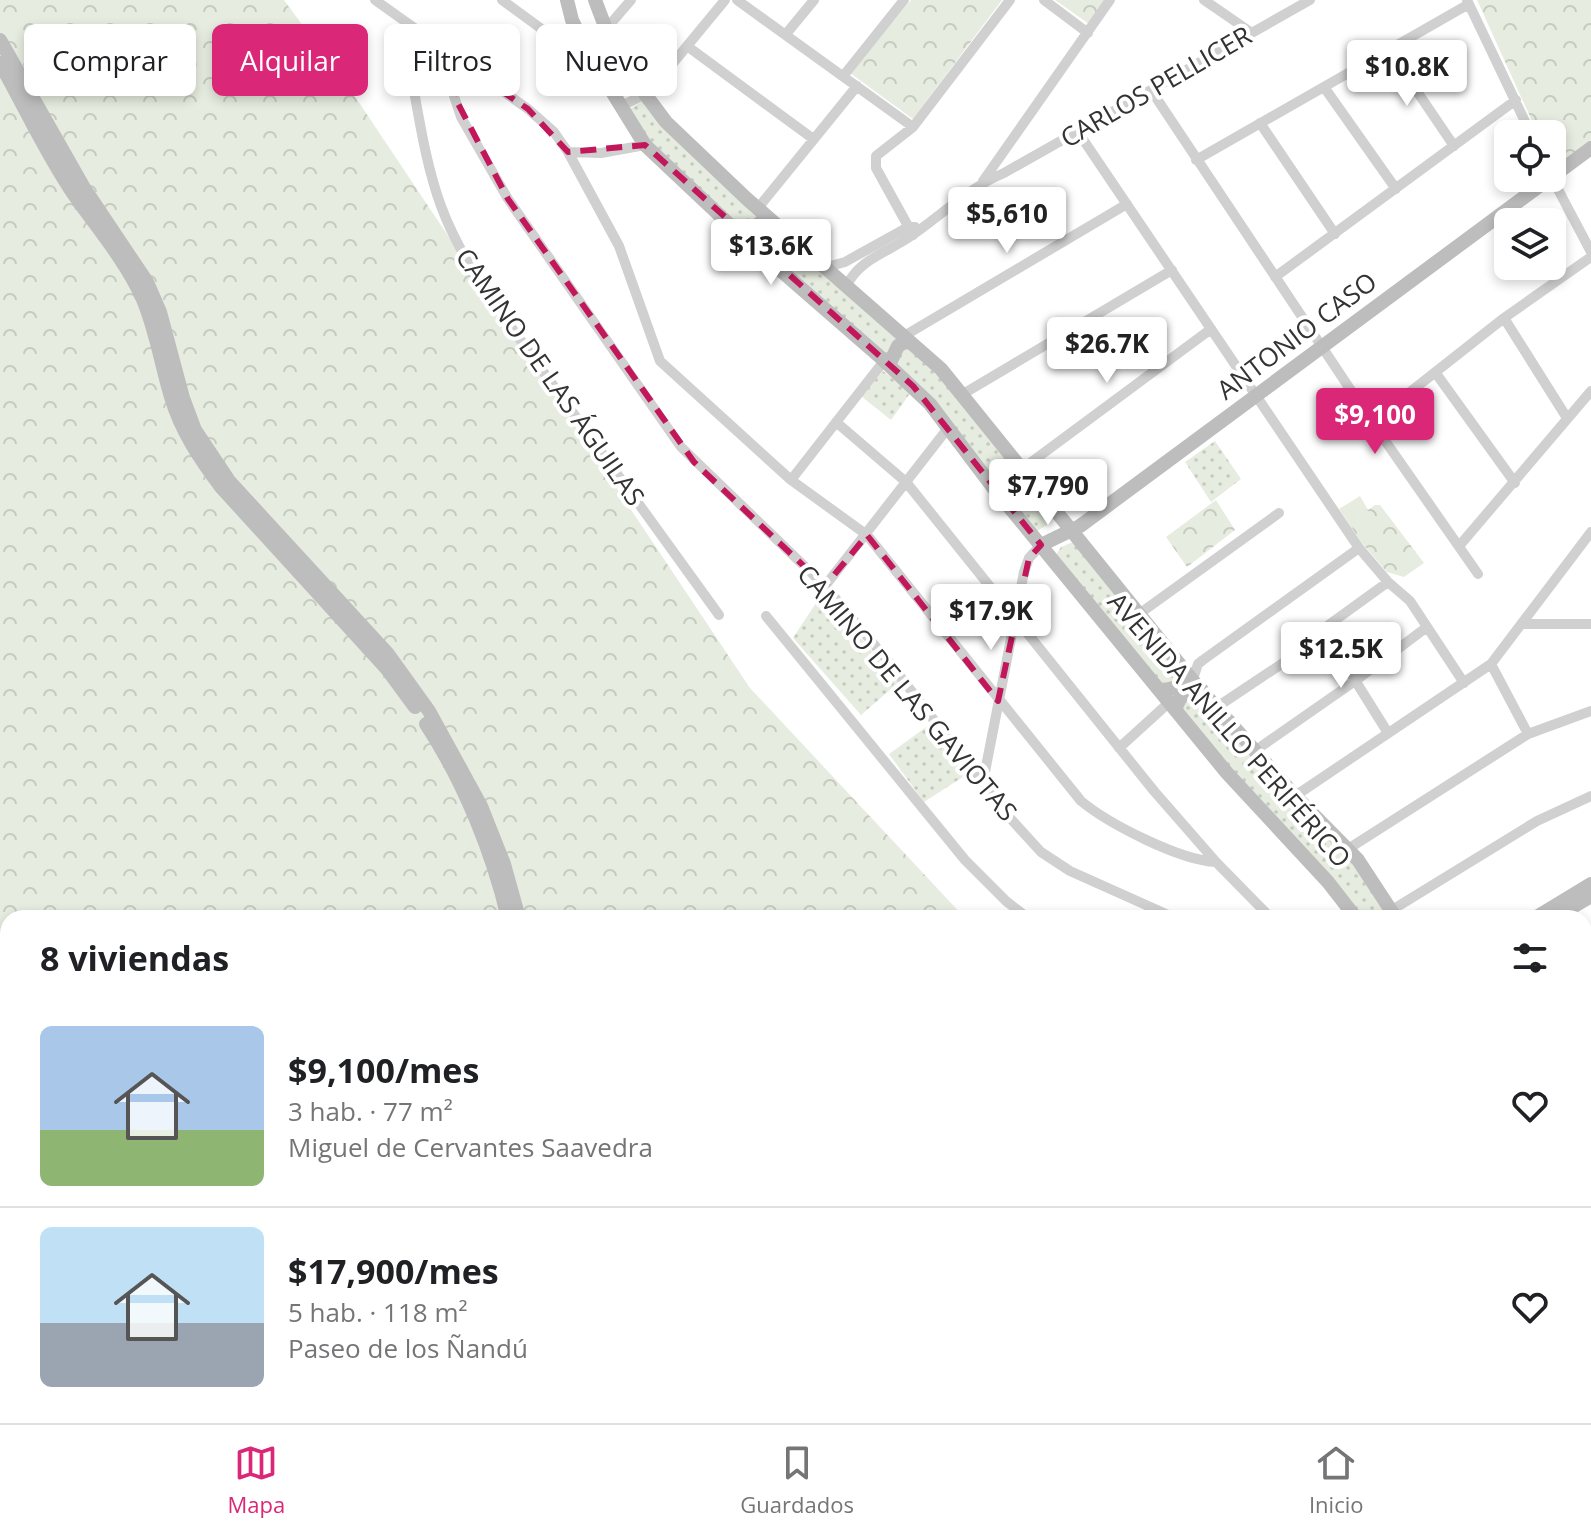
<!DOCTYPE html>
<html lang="es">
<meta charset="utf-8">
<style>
:root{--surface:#fff;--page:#f2f2f2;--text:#202124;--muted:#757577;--line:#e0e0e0;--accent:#db2777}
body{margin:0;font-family:"Open Sans",sans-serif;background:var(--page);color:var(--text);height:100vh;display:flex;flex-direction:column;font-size:30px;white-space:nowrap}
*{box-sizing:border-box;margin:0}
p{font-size:26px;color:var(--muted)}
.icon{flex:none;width:44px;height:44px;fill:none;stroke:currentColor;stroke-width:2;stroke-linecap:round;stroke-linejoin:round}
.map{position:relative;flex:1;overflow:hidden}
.sheet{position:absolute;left:0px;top:910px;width:1592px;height:514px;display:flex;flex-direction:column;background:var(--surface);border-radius:24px 24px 0 0;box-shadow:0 4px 12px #0003}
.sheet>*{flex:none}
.banner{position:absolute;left:24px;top:24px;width:800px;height:72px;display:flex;gap:16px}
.tools{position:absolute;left:1494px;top:120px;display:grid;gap:16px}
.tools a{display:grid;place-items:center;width:72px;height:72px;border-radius:12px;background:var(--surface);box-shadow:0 4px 12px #0003;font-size:40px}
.price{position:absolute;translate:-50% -68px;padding:0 18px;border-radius:8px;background:#fff;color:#222;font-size:26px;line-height:52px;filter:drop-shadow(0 2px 4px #0008)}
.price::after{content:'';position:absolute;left:50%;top:48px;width:24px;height:18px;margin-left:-12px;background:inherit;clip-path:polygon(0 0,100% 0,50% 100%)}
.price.on{background:var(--accent);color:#fff}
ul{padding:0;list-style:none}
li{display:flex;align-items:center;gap:24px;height:200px;padding:0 40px}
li+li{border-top:2px solid var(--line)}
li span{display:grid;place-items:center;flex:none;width:224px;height:160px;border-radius:12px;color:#555}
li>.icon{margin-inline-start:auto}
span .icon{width:96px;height:96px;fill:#fffc;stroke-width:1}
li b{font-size:34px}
h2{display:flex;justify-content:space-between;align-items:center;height:96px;padding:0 40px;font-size:34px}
.tag{padding:0 28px;border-radius:12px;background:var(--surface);box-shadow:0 4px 12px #0003;font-size:28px;line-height:72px}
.tag.on{background:var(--accent);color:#fff}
.dock{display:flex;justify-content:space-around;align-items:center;height:112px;border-top:2px solid var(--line);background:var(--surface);font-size:22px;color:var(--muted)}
.dock a{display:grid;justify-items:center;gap:4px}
.dock .on{color:var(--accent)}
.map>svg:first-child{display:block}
.grass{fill:url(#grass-dots)}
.park{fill:url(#park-crowns)}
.pitch{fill:#e6ecdf}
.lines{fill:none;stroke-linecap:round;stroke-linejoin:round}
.street{stroke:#d0d0d0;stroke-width:10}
.secondary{stroke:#bdbdbd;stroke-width:14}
.marked{fill:none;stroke:#c2185b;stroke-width:6;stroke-dasharray:16 10;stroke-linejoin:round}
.labels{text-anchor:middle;stroke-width:8;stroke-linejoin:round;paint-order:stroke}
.street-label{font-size:26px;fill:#333;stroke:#fff}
</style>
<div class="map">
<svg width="1591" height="1423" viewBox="0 0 1591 1423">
<defs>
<pattern id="grass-dots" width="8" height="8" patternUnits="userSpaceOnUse" patternTransform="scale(2)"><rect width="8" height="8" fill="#e6ecdf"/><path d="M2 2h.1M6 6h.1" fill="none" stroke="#c6cbc0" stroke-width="1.8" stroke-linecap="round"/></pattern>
<pattern id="park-crowns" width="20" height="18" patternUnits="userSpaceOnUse" patternTransform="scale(2)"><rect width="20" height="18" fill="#e6ecdf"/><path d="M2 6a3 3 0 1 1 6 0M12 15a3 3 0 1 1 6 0" fill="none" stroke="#c6cbc0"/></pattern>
</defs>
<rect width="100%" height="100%" fill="#fff"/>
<path class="grass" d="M643,101L939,371L1052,517L1049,524L1035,532L956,434L691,185L648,141L630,109Z
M883,371L911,392L891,420L861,396Z
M1215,441L1241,479L1211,502L1185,462Z
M1073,542L1181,671L1177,680L1161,685L1056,555L1061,547Z
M822,594L899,682L861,715L793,638Z
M1197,696L1365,875L1390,918H1360L1251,795L1183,708L1189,698Z
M929,725L969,773L924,802L889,754Z
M1584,1293L1591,1310V1382L1584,1364Z
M350,1416H571L573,1423H350Z
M825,1416H1026L1025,1423H845Z
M1028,1416H1412L1417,1423H1049Z"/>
<path class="park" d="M0,0H284L358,101L750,688L965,918H8V976L0,969Z
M911,0H1002L913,119L850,73Z
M1055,0H1106L1089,24Z
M1477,0H1591V141L1554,169L1552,134H1538Z
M1360,496L1368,510L1375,505H1380L1424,563L1404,577L1387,572L1362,543L1339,509Z
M1216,500L1235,530L1187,567L1166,537Z
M1114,1416H1412L1417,1423H1128Z"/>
<path class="pitch" d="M1361,501L1383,532L1371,541L1348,509Z"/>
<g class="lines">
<path class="street" d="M375,0L528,109L554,132L568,152L619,246L660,361L791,480L867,535L1081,801C1109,824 1179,860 1216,862
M502,0L558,41
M737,0L913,127
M1044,0L1088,33
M1204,0L1252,33
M1467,0L1531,134
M410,26L405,42L406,49C417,101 423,157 441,206C455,244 476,276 498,309L719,615
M606,29L631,0
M786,34L814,0
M687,46L812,138
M1389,50L1454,146
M458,61L454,96L461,117L508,199L681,447L825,586L892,666L1010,818L1041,852L1070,871L1175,918
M844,75L904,0
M1324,87L1396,189
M1151,90L1372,422L1478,574
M620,107L645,94L654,86L725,0
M1260,123L1335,234
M1078,132L1359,548L1388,582L1410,601L1464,683
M568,152L601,153L645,145
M1196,160L1469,4
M1552,178L1591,252
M983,181L1110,0
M758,208L857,86
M913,235L876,168V156L913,127L1010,0
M827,267L845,262L908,227H915
M1275,277L1516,100
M847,285C860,259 888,252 911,236C942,215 968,188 1004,173L1310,0
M1504,318L1567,418
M900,341L904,336L1127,204
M1435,372L1515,483
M963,394L1172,270
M836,422L906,482L1154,791L1216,862L1271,918
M1372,422L1504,318L1591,257
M1022,469L1211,329
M791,480L887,357
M1460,545L1591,391
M825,586L948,428
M1139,614L1279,513
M766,616L965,860L1006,901L1028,918
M1521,624H1591
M1323,629L1388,733
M1491,664L1528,734
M1192,682L1198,664L1203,660L1359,548
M1217,707L1298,653L1323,629L1388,582
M1119,748L1174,698
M1256,750L1355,681L1427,627
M983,782L1024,572L1029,558L1041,545
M1295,796L1491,664L1591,532
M1348,849L1528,734L1591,711
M1392,910L1537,821L1591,796
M1584,993L1591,989
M1584,1087L1591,1082
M1584,1176L1591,1171
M1584,1248L1591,1244
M1460,1416L1464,1423
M1528,1416L1531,1423"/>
<path class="secondary" d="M567,0L572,20L587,51L645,145L748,242L879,356L930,404L992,486L1227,773L1328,882L1356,918
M595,0L606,29L645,94L666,122L747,199L941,369L1193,681L1295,796L1358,860L1396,918
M0,40L84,188L147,282L160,312L183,398L195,430L229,481L388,654L429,711L481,806L504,864L519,918
M0,63C25,107 46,154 75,196C98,229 125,260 142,297C156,329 161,364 171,397C181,431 200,459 221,487L387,669L415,707
M1552,177L1591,148
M748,242C751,230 757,222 769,218
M889,365L898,346L908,340
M1041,545L1080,526L1550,178
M1161,691L1177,687L1186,672
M1176,709C1179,695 1188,690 1202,690
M426,724C464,782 492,851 508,918
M1535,918L1591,884
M1554,918L1591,896
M1584,1281L1591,1297
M1584,1376L1591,1393
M596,1416L597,1423
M627,1416L628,1423
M640,1416L642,1423"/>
</g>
<path class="marked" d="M458,61L528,109L568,152L645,145L913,386L1041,545L1029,558L998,701L867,535L825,586L694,462L508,199L454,96Z"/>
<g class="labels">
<g class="street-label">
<text transform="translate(1156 87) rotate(-30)" y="9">CARLOS PELLICER</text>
<text transform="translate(1297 336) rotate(-37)" y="9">ANTONIO CASO</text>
<text transform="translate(550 377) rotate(55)" y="9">CAMINO DE LAS ÁGUILAS</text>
<text transform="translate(907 693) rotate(50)" y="9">CAMINO DE LAS GAVIOTAS</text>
<text transform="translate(1229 730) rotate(49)" y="9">AVENIDA ANILLO PERIFÉRICO</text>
</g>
</g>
</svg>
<div class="tools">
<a><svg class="icon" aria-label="locate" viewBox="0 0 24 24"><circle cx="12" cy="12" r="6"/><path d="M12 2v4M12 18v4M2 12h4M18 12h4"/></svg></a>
<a><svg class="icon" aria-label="layers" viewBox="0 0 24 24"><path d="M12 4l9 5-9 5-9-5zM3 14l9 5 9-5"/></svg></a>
</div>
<b class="price" style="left:1407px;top:108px">$10.8K</b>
<b class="price" style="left:1007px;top:255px">$5,610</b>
<b class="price" style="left:771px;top:287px">$13.6K</b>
<b class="price" style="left:1107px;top:385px">$26.7K</b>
<b class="price on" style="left:1375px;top:456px">$9,100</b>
<b class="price" style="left:1048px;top:527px">$7,790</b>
<b class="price" style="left:991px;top:652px">$17.9K</b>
<b class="price" style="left:1341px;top:690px">$12.5K</b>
<div class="banner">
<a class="tag">Comprar</a>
<a class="tag on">Alquilar</a>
<a class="tag">Filtros</a>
<a class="tag">Nuevo</a>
</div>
<section class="sheet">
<h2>8 viviendas<svg class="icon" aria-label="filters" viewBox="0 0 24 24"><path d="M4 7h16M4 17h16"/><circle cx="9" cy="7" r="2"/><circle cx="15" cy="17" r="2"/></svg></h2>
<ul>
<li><span style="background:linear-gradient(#a9c7e8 65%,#8fb573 0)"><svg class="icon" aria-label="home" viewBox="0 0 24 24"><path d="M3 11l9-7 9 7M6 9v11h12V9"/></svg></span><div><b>$9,100/mes</b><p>3 hab. · 77 m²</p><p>Miguel de Cervantes Saavedra</p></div><svg class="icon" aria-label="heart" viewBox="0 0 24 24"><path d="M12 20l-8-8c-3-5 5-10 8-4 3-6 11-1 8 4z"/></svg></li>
<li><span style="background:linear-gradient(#bfe0f5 60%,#9aa5b1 0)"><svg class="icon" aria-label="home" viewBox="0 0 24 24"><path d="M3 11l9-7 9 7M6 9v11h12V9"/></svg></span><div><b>$17,900/mes</b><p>5 hab. · 118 m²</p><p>Paseo de los Ñandú</p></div><svg class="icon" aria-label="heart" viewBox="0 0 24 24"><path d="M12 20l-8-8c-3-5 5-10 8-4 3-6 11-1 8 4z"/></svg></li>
</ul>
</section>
</div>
<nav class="dock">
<a class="on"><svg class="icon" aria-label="map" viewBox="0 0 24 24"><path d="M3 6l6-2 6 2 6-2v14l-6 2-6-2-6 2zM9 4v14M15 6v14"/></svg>Mapa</a>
<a><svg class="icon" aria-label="saved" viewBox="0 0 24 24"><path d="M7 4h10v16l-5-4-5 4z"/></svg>Guardados</a>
<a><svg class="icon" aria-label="home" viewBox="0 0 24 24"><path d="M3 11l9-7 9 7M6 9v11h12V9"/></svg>Inicio</a>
</nav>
